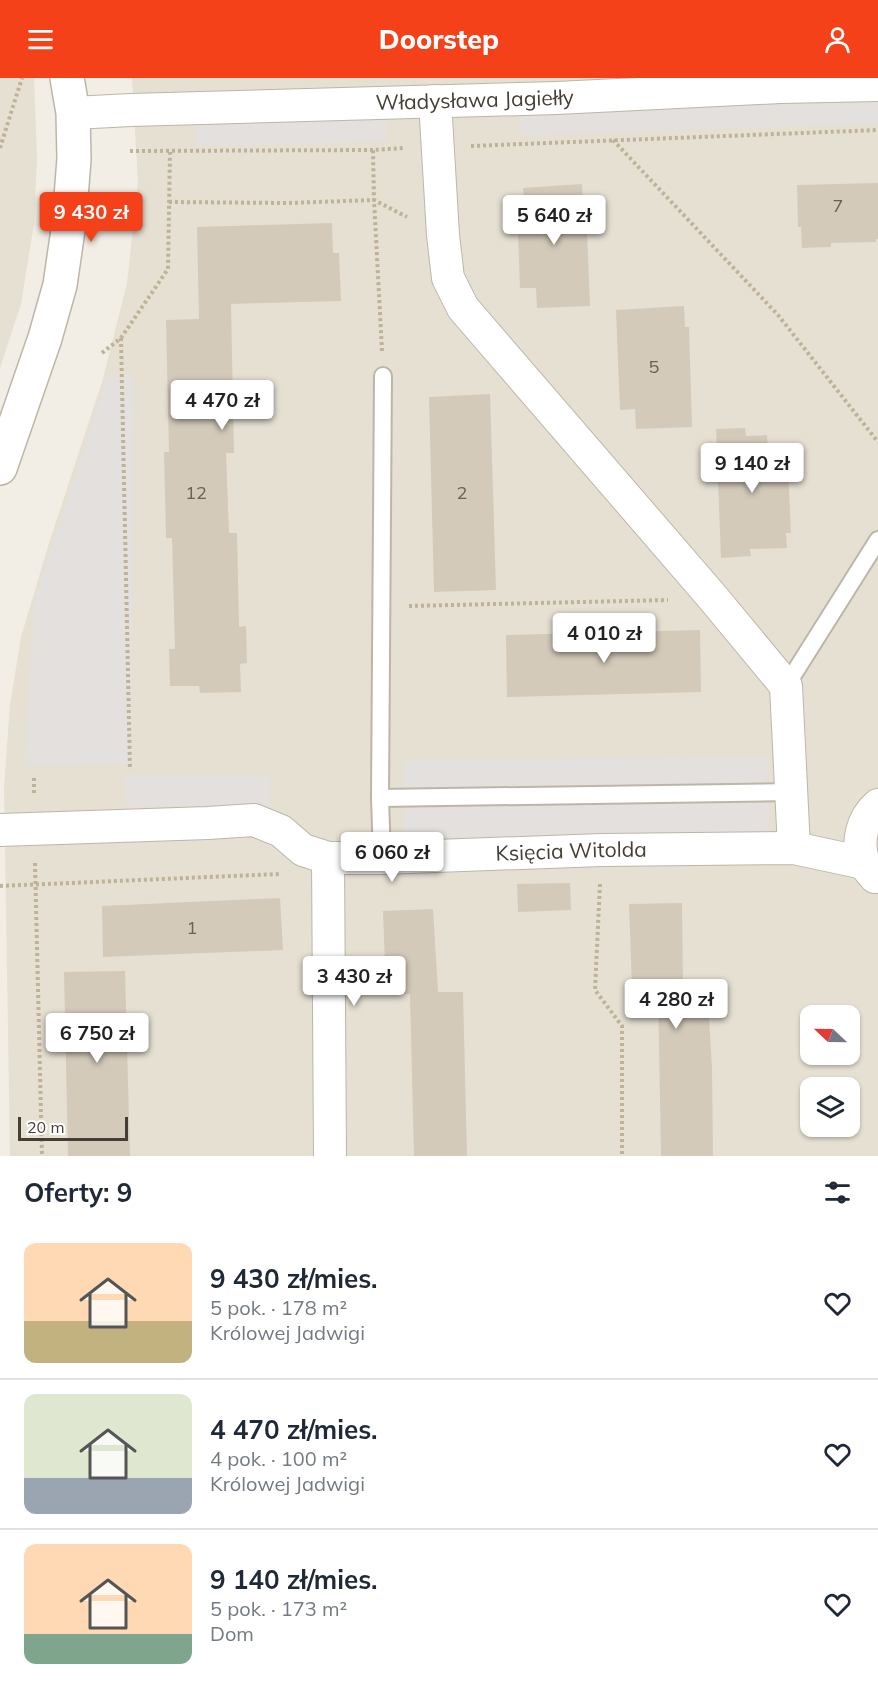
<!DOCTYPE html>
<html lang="pl">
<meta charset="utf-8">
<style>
:root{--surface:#fff;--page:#f2f2f3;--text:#1f2937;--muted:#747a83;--line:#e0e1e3;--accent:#f44119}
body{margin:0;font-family:Mulish,sans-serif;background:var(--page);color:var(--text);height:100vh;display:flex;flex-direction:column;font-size:22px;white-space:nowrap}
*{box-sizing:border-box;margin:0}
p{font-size:20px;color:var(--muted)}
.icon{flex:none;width:33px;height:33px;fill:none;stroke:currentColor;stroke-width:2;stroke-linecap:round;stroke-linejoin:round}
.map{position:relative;height:1078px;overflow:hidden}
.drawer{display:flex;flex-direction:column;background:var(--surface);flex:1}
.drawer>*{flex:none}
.needle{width:39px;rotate:292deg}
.buttons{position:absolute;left:800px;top:927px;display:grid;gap:12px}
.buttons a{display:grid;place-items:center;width:60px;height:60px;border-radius:12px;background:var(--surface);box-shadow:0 2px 4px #0004;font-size:30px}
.scale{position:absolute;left:18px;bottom:15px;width:110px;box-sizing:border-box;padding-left:6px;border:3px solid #443e35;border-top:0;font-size:16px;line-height:21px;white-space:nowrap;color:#443e35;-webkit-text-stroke:4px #fff;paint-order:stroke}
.price{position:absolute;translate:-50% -51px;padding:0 14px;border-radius:6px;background:#fff;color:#222;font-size:20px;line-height:39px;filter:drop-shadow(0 2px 3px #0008)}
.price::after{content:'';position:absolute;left:50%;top:36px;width:18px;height:14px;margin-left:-9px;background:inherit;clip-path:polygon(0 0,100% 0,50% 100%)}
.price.on{background:var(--accent);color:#fff}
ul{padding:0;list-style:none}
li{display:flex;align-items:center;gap:18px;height:150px;padding:0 24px}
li+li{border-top:2px solid var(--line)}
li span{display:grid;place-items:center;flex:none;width:168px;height:120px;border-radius:12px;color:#555}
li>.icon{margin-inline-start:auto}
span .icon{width:72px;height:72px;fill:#fffc;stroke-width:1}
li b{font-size:26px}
h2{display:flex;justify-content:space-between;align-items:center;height:72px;padding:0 24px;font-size:26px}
header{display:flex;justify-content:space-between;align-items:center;height:78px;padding:0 24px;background:var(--accent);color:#fff;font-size:27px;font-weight:800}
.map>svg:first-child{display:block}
.residential{fill:#e6e0d3;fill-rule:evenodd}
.parking{fill:#e3e0dd}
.building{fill:#d3caba}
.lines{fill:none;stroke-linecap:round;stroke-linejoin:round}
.service-casing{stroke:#bdb6a8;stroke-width:20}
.minor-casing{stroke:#bdb6a8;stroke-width:34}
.tertiary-casing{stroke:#bdb6a8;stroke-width:36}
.path{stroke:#beb299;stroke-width:4;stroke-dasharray:3 3;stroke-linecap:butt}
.service{stroke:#fff;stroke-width:16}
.minor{stroke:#fff;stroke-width:32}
.tertiary{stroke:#fff;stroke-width:33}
.labels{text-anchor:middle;stroke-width:4.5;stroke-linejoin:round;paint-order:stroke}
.number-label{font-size:18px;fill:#686156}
.street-label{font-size:21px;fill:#443e35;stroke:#fff}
</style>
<header><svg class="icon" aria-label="menu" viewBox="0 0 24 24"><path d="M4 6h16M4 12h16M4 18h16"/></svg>Doorstep<svg class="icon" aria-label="person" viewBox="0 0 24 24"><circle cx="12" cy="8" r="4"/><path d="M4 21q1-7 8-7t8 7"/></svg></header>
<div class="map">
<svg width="878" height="1078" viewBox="0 0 878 1078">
<rect width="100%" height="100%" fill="#f2eee5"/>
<path class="residential" d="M0,0H34L37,81L34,146L21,226L0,290Z
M132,0H878V1078H10L4,708L10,627L21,559L49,465L102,304L127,205L138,105ZM810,938H849V976H810ZM810,1010H849V1048H810Z"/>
<path class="parking" d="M878,21V46L520,57V33Z
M386,34L387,63L196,69L195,41Z
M134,296L132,686L25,688L33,529L107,298Z
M768,678L769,754L404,760L403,683Z
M125,698H270L271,729L125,728Z"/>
<path class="building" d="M878,105V161H876V164L831,165V169L802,170L801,149H798L797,107Z
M582,106L583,128H586L590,228L537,230L536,210H520L517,127H524L523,110Z
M332,145L333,175H339L341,223L231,226L234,375H226L229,455H237L239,549L246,548L247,585L240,586L241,614L200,615L199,608H170L169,571H175L172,460H166L164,374H169L166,242L199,241L197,149Z
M684,228L685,249H689L692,349L636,351L635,331L620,332L616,232Z
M490,316L496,512L434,514L429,319Z
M745,350L746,358L767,357L768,371L787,370L791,455H786L787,470L750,471L751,478L721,480L716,351Z
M700,552L701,614L507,619L506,557Z
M570,805L571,832L518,834L517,806Z
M280,820L283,872L103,879L102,828Z
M682,825L683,906L707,904L712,990L713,1078H661L658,908L632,909L629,826Z
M433,831L438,914H463L467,1078H414L410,916L386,915L383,833Z
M125,893L130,1078H68L64,894Z"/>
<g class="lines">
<defs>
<path id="service" d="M786,608L878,462
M380,720L791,714
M382,780L380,720L383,298"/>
<g id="minor">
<path d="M435,23L443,157L448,200L463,230L714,521L786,608L794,770"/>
<path id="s1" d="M73,35L131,32L557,20L780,9L878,7"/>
<path id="s2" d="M0,752L208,745L254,742L281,753L303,772L328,780H382L602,772L794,770L864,785"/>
<path d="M328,780L330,1078"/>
<path d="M875,799C871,794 866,789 864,784C856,764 862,741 878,727"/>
</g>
<path id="tertiary" d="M0,390L45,260L60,207L69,145L74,81L73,35L67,0"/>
</defs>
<use href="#service" class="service-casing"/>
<use href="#minor" class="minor-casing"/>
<use href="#tertiary" class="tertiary-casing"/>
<path class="path" d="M613,62L778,237L878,364
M471,68L878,52
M0,70L22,0
M130,73L373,72
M169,124L288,125L374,122L407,139
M121,260L130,692
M382,273L374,122L373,72L404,70
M102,275L121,260L168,191L170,74
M409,528L668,522
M34,700V717
M35,785L42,1078
M600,806L595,912L622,948V1078
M0,808L279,796"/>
<use href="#service" class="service"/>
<use href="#minor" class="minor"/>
<use href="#tertiary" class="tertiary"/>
</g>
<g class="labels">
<g class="number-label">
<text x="838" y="134">7</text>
<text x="654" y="295">5</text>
<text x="196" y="421">12</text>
<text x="462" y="421">2</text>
<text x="192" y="856">1</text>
</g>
<g class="street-label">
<text dy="7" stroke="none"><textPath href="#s1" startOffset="402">Władysława Jagiełły</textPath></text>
<text dy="7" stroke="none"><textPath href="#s2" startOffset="582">Księcia Witolda</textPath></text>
</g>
</g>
</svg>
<div class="buttons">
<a><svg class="needle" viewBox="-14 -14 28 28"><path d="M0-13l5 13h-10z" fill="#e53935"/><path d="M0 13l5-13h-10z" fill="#747a83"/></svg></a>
<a><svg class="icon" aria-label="layers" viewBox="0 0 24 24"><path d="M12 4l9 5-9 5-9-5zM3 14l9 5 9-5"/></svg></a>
</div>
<div class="scale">20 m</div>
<b class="price on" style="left:91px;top:165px">9 430 zł</b>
<b class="price" style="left:554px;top:168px">5 640 zł</b>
<b class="price" style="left:222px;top:353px">4 470 zł</b>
<b class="price" style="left:752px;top:416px">9 140 zł</b>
<b class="price" style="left:604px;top:586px">4 010 zł</b>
<b class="price" style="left:392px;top:805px">6 060 zł</b>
<b class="price" style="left:354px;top:929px">3 430 zł</b>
<b class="price" style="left:676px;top:952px">4 280 zł</b>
<b class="price" style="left:97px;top:986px">6 750 zł</b>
</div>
<section class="drawer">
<h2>Oferty: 9<svg class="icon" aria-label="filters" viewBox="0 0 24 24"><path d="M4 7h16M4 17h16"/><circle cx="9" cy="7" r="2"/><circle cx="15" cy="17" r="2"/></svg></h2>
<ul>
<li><span style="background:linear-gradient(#ffd9b3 65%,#c2b280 0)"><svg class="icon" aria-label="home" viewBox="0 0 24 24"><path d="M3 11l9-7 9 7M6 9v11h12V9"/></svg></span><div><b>9 430 zł/mies.</b><p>5 pok. · 178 m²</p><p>Królowej Jadwigi</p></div><svg class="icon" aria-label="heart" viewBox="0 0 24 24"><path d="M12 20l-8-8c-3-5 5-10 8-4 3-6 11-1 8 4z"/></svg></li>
<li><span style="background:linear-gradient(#dfe7d0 70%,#9aa5b1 0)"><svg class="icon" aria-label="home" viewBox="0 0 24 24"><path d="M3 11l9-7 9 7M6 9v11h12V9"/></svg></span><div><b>4 470 zł/mies.</b><p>4 pok. · 100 m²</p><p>Królowej Jadwigi</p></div><svg class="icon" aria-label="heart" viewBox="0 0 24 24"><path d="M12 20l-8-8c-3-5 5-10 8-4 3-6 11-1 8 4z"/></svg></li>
<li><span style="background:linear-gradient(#ffd9b3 75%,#7fa58c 0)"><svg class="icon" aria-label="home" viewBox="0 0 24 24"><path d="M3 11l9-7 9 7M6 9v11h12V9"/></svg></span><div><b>9 140 zł/mies.</b><p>5 pok. · 173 m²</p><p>Dom</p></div><svg class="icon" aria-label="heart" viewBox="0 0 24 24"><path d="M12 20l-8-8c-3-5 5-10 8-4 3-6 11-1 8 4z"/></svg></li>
</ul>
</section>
